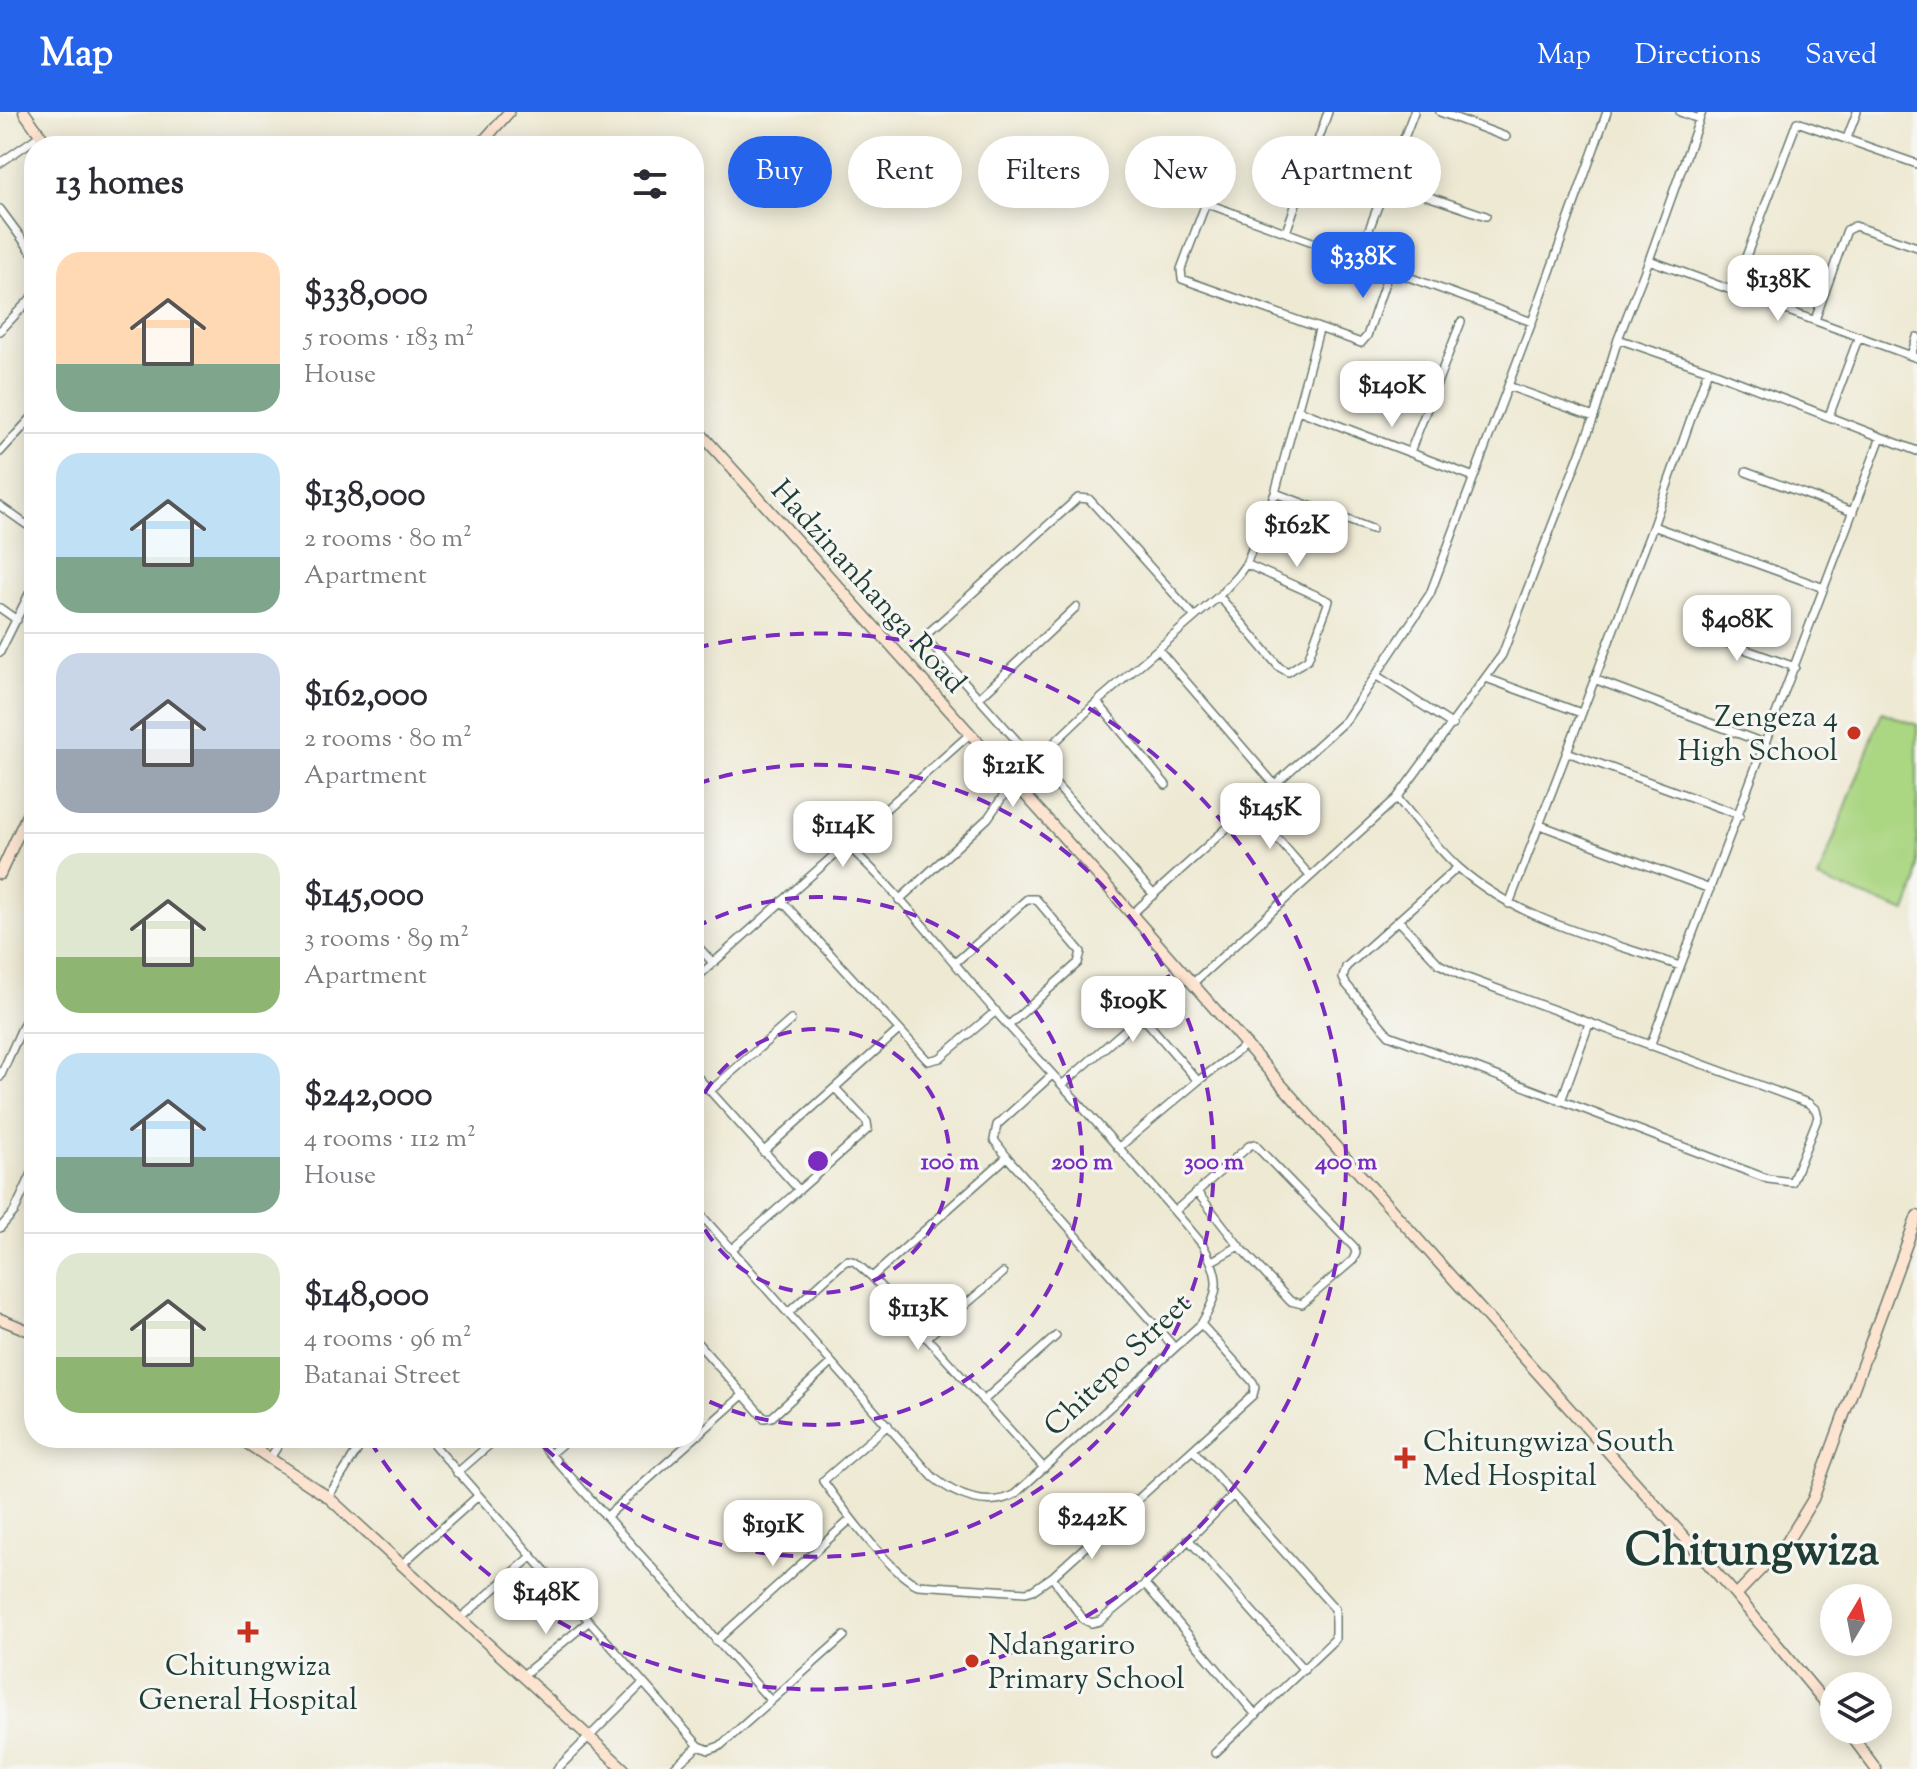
<!DOCTYPE html>
<meta charset="utf-8">
<style>
:root{--surface:#fff;--page:#f2f2f3;--text:#2b2b33;--muted:#7c7c81;--line:#e1e1e2;--accent:#2563eb}
body{margin:0;font-family:"Sorts Mill Goudy",serif;background:var(--page);color:var(--text);height:100vh;display:flex;flex-direction:column;font-size:30px;white-space:nowrap}
*{box-sizing:border-box;margin:0}
p{font-size:26px;color:var(--muted)}
.icon{flex:none;width:44px;height:44px;fill:none;stroke:currentColor;stroke-width:2;stroke-linecap:round;stroke-linejoin:round}
.map{position:relative;flex:1;overflow:hidden}
.side{position:absolute;left:24px;top:24px;width:680px;height:1312px;display:flex;flex-direction:column;background:var(--surface);border-radius:32px;box-shadow:0 4px 20px #0003}
.side>*{flex:none}
.banner{position:absolute;left:728px;top:24px;width:760px;height:72px;display:flex;gap:16px}
.needle{width:52px;rotate:10deg}
.tools{position:absolute;left:1820px;top:1472px;display:grid;gap:16px}
.tools a{display:grid;place-items:center;width:72px;height:72px;border-radius:50%;background:var(--surface);box-shadow:0 4px 20px #0003;font-size:40px}
.price{position:absolute;translate:-50% -68px;padding:0 18px;border-radius:16px;background:#fff;color:#222;font-size:26px;line-height:52px;filter:drop-shadow(0 2px 4px #0008)}
.price::after{content:'';position:absolute;left:50%;top:48px;width:24px;height:18px;margin-left:-12px;background:inherit;clip-path:polygon(0 0,100% 0,50% 100%)}
.price.current{background:var(--accent);color:#fff}
ul{padding:0;list-style:none}
li{display:flex;align-items:center;gap:24px;height:200px;padding:0 32px}
li+li{border-top:2px solid var(--line)}
li span{display:grid;place-items:center;flex:none;width:224px;height:160px;border-radius:24px;color:#555}
li>.icon{margin-inline-start:auto}
span .icon{width:96px;height:96px;fill:#fffc;stroke-width:1}
li b{font-size:34px}
h2{display:flex;justify-content:space-between;align-items:center;height:96px;padding:0 32px;font-size:34px}
.pill{padding:0 28px;border-radius:36px;background:var(--surface);box-shadow:0 4px 20px #0003;font-size:28px;line-height:72px}
.pill.current{background:var(--accent);color:#fff}
header{display:flex;align-items:center;gap:48px;box-sizing:border-box;height:112px;padding:0 40px;background:var(--accent);color:#fff}
header strong{font-size:38px}
nav{display:flex;gap:44px;margin-inline-start:auto;font-size:28px}
.map>svg:first-child{display:block}
.green{fill:#abd682;stroke:#658a5b;stroke-width:2}
.lines{fill:none;stroke-linecap:round;stroke-linejoin:round}
.street-casing{stroke:#67796c;stroke-width:10}
.secondary-casing{stroke:#67796c;stroke-width:13}
.street{stroke:#fff;stroke-width:7}
.secondary{stroke:#fde4d1;stroke-width:10}
.ring{fill:none;stroke:#7b2cbf;stroke-width:4;stroke-dasharray:14 10}
.poi-dot{fill:#c8321e;stroke:#f6f6f2;stroke-width:3}
.labels{text-anchor:middle;stroke-width:6;stroke-linejoin:round;paint-order:stroke}
.street-label{font-size:30px;fill:#1f3d34;stroke:#f6f6f2}
.poi-label{font-size:30px;fill:#1f3d34;stroke:#f6f6f2;text-anchor:start}
.town-label{font-size:46px;font-weight:bold;fill:#1f3d34;stroke:#f6f6f2}
.centre{fill:#7b2cbf;stroke:#f6f6f2;stroke-width:4}
.ring-label{font-size:24px;text-anchor:middle;font-weight:bold;fill:#7b2cbf;stroke:#f6f6f2;stroke-width:6;stroke-linejoin:round;paint-order:stroke}
</style>
<header>
<strong>Map</strong>
<nav><a>Map</a><a>Directions</a><a>Saved</a></nav>
</header>
<div class="map">
<svg width="1917" height="1657" viewBox="0 0 1917 1657">
<rect width="100%" height="100%" fill="#f6f6f2"/>
<filter id="ink" filterUnits="userSpaceOnUse"><feTurbulence type="fractalNoise" baseFrequency=".0125" numOctaves="2"/><feDisplacementMap in="SourceGraphic" scale="16" xChannelSelector="R" yChannelSelector="G"/><feConvolveMatrix kernelMatrix="1 2 1 2 8 2 1 2 1" color-interpolation-filters="sRGB"/></filter>
<filter id="wash" filterUnits="userSpaceOnUse"><feTurbulence type="fractalNoise" baseFrequency=".006" numOctaves="4" result="noise"/><feDisplacementMap in="SourceGraphic" scale="32" xChannelSelector="R" yChannelSelector="G"/><feGaussianBlur stdDeviation="1.8" result="paint"/><feColorMatrix in="noise" values="0 0 0 0 0 0 0 0 0 0 0 0 0 0 0 0 0 1.4 0 .05"/><feComposite in="paint" operator="in"/></filter>
<g filter="url(#wash)">
<rect width="100%" height="100%" fill="#eee9d3"/>
<path class="green" d="M1882,600L1917,613V770L1906,800L1818,767Z"/>
</g>
<g filter="url(#ink)">
<g class="lines">
<defs>
<path id="street" d="M1440,0L1506,25
M1680,0L1699,7
M1847,26L1857,0
M0,51L39,24
M1138,56L1156,72L1189,85L1532,210
M1389,71L1486,104
M1206,91L1181,157L1182,167L1361,231L1367,224L1389,159
M0,97L34,143
M1286,120L1328,0
M1358,146L1414,0
M1649,148L1917,246
M1733,179L1797,10L1917,52
M1815,208L1847,118L1855,114L1917,135
M0,219L34,183
M1618,227L1708,258L1917,339
M1911,243L1917,225
M1508,274L1594,305
M1298,298L1474,365
M1829,304L1859,224
M0,340L34,303
M1410,340L1461,210
M1746,360L1853,400
M1275,381L1372,417
M0,394L34,418
M1653,414L1824,476
M1219,484L1279,555L1288,560L1308,547L1329,489L1246,452
M0,496L17,508
M1690,518L1795,555
M1158,537L1275,673
M0,540L34,472
M1377,564L1453,613
M1486,566L1581,601
M1594,567L1766,632
M979,586L1076,495
M1097,590L1166,673
M1567,640L1740,703
M1397,686C1417,709 1436,735 1458,755C1518,809 1605,828 1680,854
M1250,695L1310,764
M1540,713L1710,777
M1154,783L928,529L927,522L1078,386L1089,387L1194,504
M899,788L988,706L1013,670L1097,590L1219,484L1238,463L1246,452L1275,381L1319,218
M782,789L928,949L940,946L996,899
M1509,792L1653,414L1708,258
M1132,802L1346,608L1430,482L1532,210L1607,0
M1399,809L1439,852L1462,864L1808,991L1816,998L1818,1005L1792,1070L1768,1067L1389,923L1346,872L1343,866L1346,855L1458,755
M694,830L713,851
M956,850L1027,787H1036L1081,840L1078,851L1009,913
M694,868L970,622
M1193,871L1397,686L1502,543L1594,305L1618,227L1649,148L1702,0
M1650,934L1881,325
M694,961L799,1078L732,1137
M1052,963L997,1013L994,1028L1007,1045L1174,1235
M0,965L34,889
M1062,973L1133,911L1139,908L1147,910L1198,969
M710,979L791,908
M1561,989L1589,912
M1118,1036L1198,969L1247,932
M763,1040L899,918
M799,1078L868,1017L867,1010L835,976
M1197,1080L1239,1134
M694,1095L933,1365C956,1384 988,1397 1015,1382L1201,1212C1221,1179 1221,1164 1202,1132C1136,1052 1065,977 996,900C947,844 902,783 847,733
M1175,1099L1249,1034L1254,1032L1354,1135L1356,1141L1353,1148L1302,1192L1290,1189L1239,1134L1212,1149
M0,1116L14,1100L34,1057
M872,1165L1007,1045
M789,1200L843,1151L848,1148L855,1150L872,1165L1044,1356
M926,1226L1003,1161
M694,1227L764,1306L772,1305L831,1251
M983,1289L1056,1224
M888,1313L823,1369C841,1394 891,1463 918,1473L1026,1480L1033,1478L1052,1465L1253,1283L1255,1275L1253,1270L1201,1212
M428,1326L699,1634L672,1657
M536,1326L771,1589
M1193,1338L1335,1497V1527L1215,1641
M550,1342L569,1326
M270,1346L283,1326
M457,1361L497,1326
M328,1385L365,1326
M607,1404L744,1282
M1188,1427L1304,1558
M402,1452L477,1385
M1052,1465L1083,1507L1091,1511L1100,1509L1145,1472L1232,1384
M1145,1472L1256,1603
M461,1506L531,1445
M716,1529L851,1407
M523,1563L588,1510
M699,1634L709,1638L720,1634L844,1524
M557,1657L643,1571"/>
<path id="secondary" d="M24,0L48,34
M479,34L509,0
M694,314L1099,765L1365,1068L1736,1483L1834,1601
M0,762L34,688
M0,1207L34,1221
M239,1326L328,1385L624,1657
M1736,1483L1787,1430L1813,1387L1917,1104
M1847,1618L1876,1657"/>
</defs>
<use href="#street" class="street-casing"/>
<use href="#secondary" class="secondary-casing"/>
<use href="#street" class="street"/>
<use href="#secondary" class="secondary"/>
</g>
</g>
<g class="ring">
<path d="M694 1003A132 132 0 1 1 694 1095"/>
<path d="M694 816A264 264 0 1 1 694 1282"/>
<path d="M696 672A396 396 0 1 1 536 1327"/>
<path d="M695 536A528 528 0 1 1 370 1329"/>
</g>
<g class="poi-dot">
<circle cx="1854" cy="621" r="8"/>
<path d="M1401 1334h8v8h8v8h-8v8h-8v-8h-8v-8h8z"/>
<path d="M244 1508h8v8h8v8h-8v8h-8v-8h-8v-8h8z"/>
<circle cx="972" cy="1549" r="8"/>
</g>
<g class="labels">
<g class="street-label">
<text transform="translate(869 474) rotate(48)" y="10">Hadzinanhanga Road</text>
<text transform="translate(1117 1252) rotate(-44)" y="10">Chitepo Street</text>
</g>
<g class="poi-label">
<text x="1838" y="614" text-anchor="end">Zengeza 4<tspan x="1838" dy="34">High School</tspan></text>
<text x="1423" y="1339">Chitungwiza South<tspan x="1423" dy="34">Med Hospital</tspan></text>
<text x="988" y="1542">Ndangariro<tspan x="988" dy="34">Primary School</tspan></text>
<text x="248" y="1563" text-anchor="middle">Chitungwiza<tspan x="248" dy="34">General Hospital</tspan></text>
</g>
<g class="town-label">
<text x="1752" y="1452">Chitungwiza</text>
</g>
</g>
<circle cx="818" cy="1049" r="12" class="centre"/>
<g class="ring-label">
<text x="950" y="1057">100 m</text>
<text x="1082" y="1057">200 m</text>
<text x="1214" y="1057">300 m</text>
<text x="1346" y="1057">400 m</text>
</g>
</svg>
<div class="tools">
<a><svg class="needle" viewBox="-14 -14 28 28"><path d="M0-13l5 13h-10z" fill="#e53935"/><path d="M0 13l5-13h-10z" fill="#7c7c81"/></svg></a>
<a><svg class="icon" aria-label="layers" viewBox="0 0 24 24"><path d="M12 4l9 5-9 5-9-5zM3 14l9 5 9-5"/></svg></a>
</div>
<b class="price current" style="left:1363px;top:188px">$338K</b>
<b class="price" style="left:1778px;top:211px">$138K</b>
<b class="price" style="left:1392px;top:317px">$140K</b>
<b class="price" style="left:1297px;top:457px">$162K</b>
<b class="price" style="left:1737px;top:551px">$408K</b>
<b class="price" style="left:1013px;top:697px">$121K</b>
<b class="price" style="left:1270px;top:739px">$145K</b>
<b class="price" style="left:843px;top:757px">$114K</b>
<b class="price" style="left:1133px;top:932px">$109K</b>
<b class="price" style="left:918px;top:1240px">$113K</b>
<b class="price" style="left:1092px;top:1449px">$242K</b>
<b class="price" style="left:773px;top:1456px">$191K</b>
<b class="price" style="left:546px;top:1524px">$148K</b>
<div class="banner">
<a class="pill current">Buy</a>
<a class="pill">Rent</a>
<a class="pill">Filters</a>
<a class="pill">New</a>
<a class="pill">Apartment</a>
</div>
<section class="side">
<h2>13 homes<svg class="icon" aria-label="filters" viewBox="0 0 24 24"><path d="M4 7h16M4 17h16"/><circle cx="9" cy="7" r="2"/><circle cx="15" cy="17" r="2"/></svg></h2>
<ul>
<li><span style="background:linear-gradient(#ffd9b3 70%,#7fa58c 0)"><svg class="icon" aria-label="home" viewBox="0 0 24 24"><path d="M3 11l9-7 9 7M6 9v11h12V9"/></svg></span><div><b>$338,000</b><p>5 rooms · 183 m²</p><p>House</p></div></li>
<li><span style="background:linear-gradient(#bfe0f5 65%,#7fa58c 0)"><svg class="icon" aria-label="home" viewBox="0 0 24 24"><path d="M3 11l9-7 9 7M6 9v11h12V9"/></svg></span><div><b>$138,000</b><p>2 rooms · 80 m²</p><p>Apartment</p></div></li>
<li><span style="background:linear-gradient(#c9d6e8 60%,#9aa5b1 0)"><svg class="icon" aria-label="home" viewBox="0 0 24 24"><path d="M3 11l9-7 9 7M6 9v11h12V9"/></svg></span><div><b>$162,000</b><p>2 rooms · 80 m²</p><p>Apartment</p></div></li>
<li><span style="background:linear-gradient(#dfe7d0 65%,#8fb573 0)"><svg class="icon" aria-label="home" viewBox="0 0 24 24"><path d="M3 11l9-7 9 7M6 9v11h12V9"/></svg></span><div><b>$145,000</b><p>3 rooms · 89 m²</p><p>Apartment</p></div></li>
<li><span style="background:linear-gradient(#bfe0f5 65%,#7fa58c 0)"><svg class="icon" aria-label="home" viewBox="0 0 24 24"><path d="M3 11l9-7 9 7M6 9v11h12V9"/></svg></span><div><b>$242,000</b><p>4 rooms · 112 m²</p><p>House</p></div></li>
<li><span style="background:linear-gradient(#dfe7d0 65%,#8fb573 0)"><svg class="icon" aria-label="home" viewBox="0 0 24 24"><path d="M3 11l9-7 9 7M6 9v11h12V9"/></svg></span><div><b>$148,000</b><p>4 rooms · 96 m²</p><p>Batanai Street</p></div></li>
</ul>
</section>
</div>
